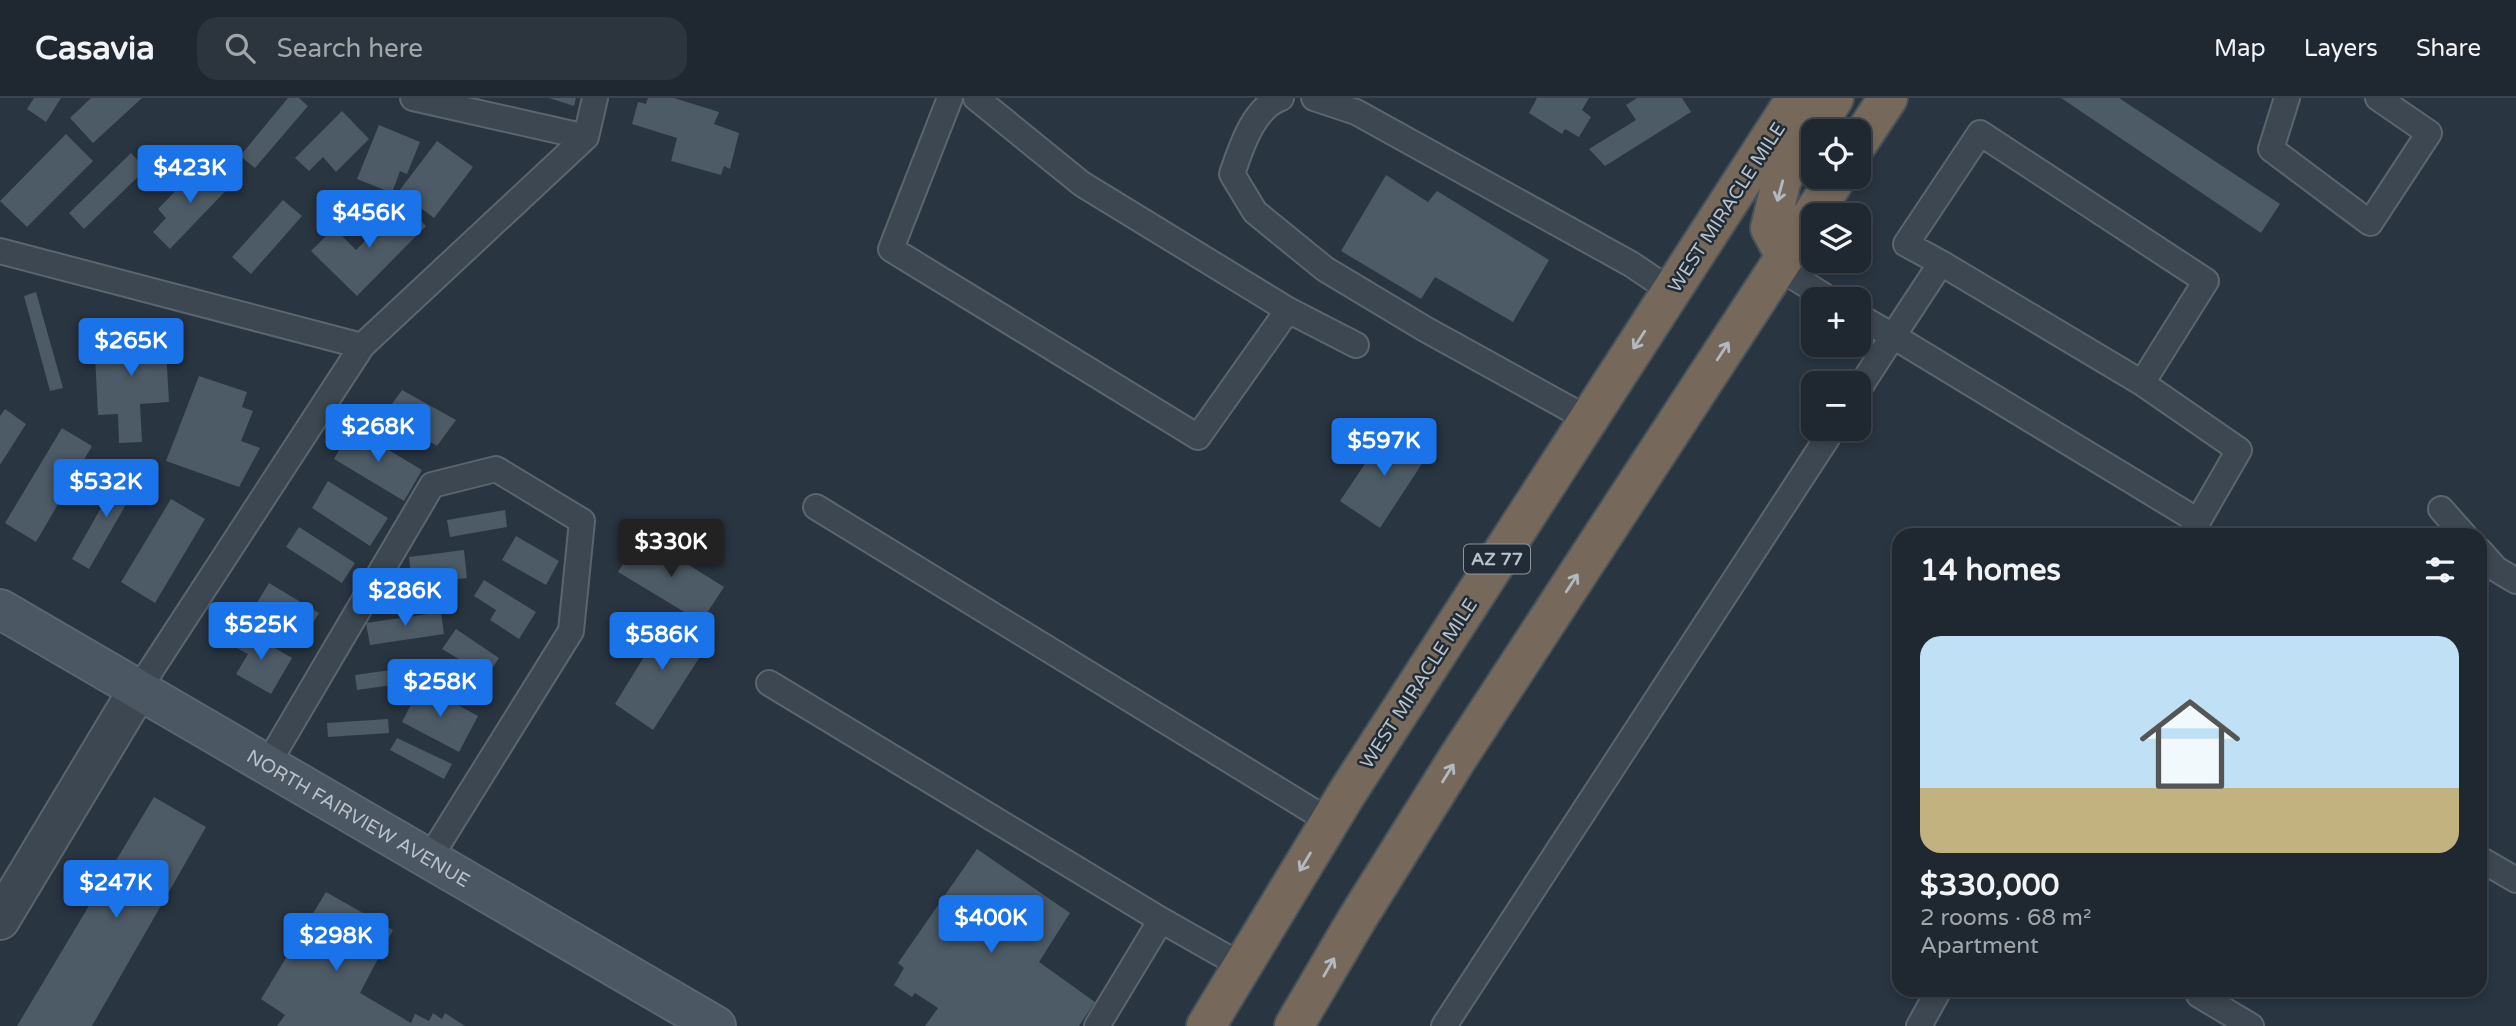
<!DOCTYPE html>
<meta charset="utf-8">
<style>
:root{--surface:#1f2831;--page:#2c343d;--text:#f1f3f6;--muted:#a1a6ab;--line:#3c444d;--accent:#1a73e8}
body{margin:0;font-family:"Varela Round",sans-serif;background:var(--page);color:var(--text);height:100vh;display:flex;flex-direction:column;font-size:26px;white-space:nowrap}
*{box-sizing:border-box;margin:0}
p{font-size:23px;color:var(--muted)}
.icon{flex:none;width:38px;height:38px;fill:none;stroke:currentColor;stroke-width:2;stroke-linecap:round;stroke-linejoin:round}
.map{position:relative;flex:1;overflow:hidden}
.drawer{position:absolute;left:1892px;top:430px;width:595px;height:469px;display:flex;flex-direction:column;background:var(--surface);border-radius:21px;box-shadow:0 4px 10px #0003,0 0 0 2px var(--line)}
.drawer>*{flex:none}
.buttons{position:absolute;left:1801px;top:21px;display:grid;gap:14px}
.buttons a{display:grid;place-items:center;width:70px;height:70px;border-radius:14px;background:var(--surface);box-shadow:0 4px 10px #0003,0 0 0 2px var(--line);font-size:35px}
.price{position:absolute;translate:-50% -60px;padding:0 16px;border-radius:7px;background:var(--accent);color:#fff;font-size:23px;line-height:46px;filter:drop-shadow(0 2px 4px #0008)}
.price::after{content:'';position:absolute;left:50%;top:42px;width:21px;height:16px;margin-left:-10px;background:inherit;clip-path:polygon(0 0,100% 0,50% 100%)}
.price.active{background:#222;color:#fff}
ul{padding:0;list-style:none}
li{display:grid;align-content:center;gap:14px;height:371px;padding:0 28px}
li+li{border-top:2px solid var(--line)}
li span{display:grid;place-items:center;height:217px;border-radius:21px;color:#555}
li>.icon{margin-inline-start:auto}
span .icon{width:126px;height:126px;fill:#fffc;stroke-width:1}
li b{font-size:30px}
h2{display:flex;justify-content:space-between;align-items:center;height:84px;padding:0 28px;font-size:30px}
header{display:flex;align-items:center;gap:42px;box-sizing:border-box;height:98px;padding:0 35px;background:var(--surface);border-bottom:2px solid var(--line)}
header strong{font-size:33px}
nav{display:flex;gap:38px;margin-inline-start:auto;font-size:24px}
.search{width:490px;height:63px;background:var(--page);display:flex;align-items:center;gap:18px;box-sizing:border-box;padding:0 24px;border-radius:21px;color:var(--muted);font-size:26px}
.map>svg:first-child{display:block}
.building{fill:#4d5b66}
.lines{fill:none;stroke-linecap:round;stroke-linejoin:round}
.lane-casing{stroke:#5b656e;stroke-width:28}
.street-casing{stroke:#5b656e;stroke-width:42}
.secondary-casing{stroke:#5b656e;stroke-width:42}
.highway-casing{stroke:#48525b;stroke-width:42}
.lane{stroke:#3d4751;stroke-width:24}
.street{stroke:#3d4751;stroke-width:38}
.secondary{stroke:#4b5763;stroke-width:38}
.highway{stroke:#76695b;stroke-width:38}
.oneway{stroke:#b3b9c0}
.labels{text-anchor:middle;stroke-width:5;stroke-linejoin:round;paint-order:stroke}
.shield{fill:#222c36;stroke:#8c959e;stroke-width:2}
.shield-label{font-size:18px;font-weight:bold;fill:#bac2cb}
.street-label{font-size:19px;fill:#bac2cb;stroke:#222c36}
</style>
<header>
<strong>Casavia</strong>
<div class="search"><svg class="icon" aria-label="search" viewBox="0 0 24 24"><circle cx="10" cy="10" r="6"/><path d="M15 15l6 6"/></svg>Search here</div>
<nav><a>Map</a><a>Layers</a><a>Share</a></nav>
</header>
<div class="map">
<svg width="2516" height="928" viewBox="0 0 2516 928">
<rect width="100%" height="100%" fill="#293541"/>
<path class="building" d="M34,0H61L46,24L27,11Z
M91,0H142L93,45L70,20Z
M288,0H299L308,8L255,70L240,58Z
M549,0H576L574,8Z
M648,0H674L719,14L714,26L739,35L730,71L724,68L721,77L671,63L677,40L632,26L638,4L646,6Z
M1537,0H1589L1582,12L1591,19L1579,39L1565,31L1562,36L1529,15Z
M1637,0H1682L1691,14L1605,68L1589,51L1636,22L1626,7Z
M2061,0H2119L2280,106L2261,135Z
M342,13L369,41L336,74L323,59L309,73L295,60Z
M379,27L420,44L407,76L400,73L392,95L357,81Z
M66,36L93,63L27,129L0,103Z
M437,43L473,69L434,120L399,93Z
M131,55L146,71L84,131L69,115Z
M219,68L234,84L170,151L153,134L166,120L158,111L193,75L203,84Z
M1386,77L1428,104L1437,93L1549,162L1513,224L1435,179L1421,201L1341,153Z
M283,102L302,118L251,176L232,159Z
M402,105L426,128L357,198L311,153L334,130L356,152Z
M36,194L63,290L50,293L24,198Z
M165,233L169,304L140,306L142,344L119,345L118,316L98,317L94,238Z
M199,278L247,294L242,309L253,313L241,343L260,350L239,389L166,363Z
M402,292L456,322L437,348L385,316Z
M5,311L26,326L0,367V318Z
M62,330L92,348L36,444L5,425Z
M352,330L422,372L404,403L334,361Z
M1389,330L1429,355L1380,430L1340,403Z
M123,371L140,382L89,471L72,461Z
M328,383L388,420L370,448L312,410Z
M171,401L205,421L155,505L121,484Z
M505,412L507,429L450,439L447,422Z
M299,429L355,465L342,485L286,449Z
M641,437L724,489L701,524L618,474Z
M516,438L559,463L546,487L502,462Z
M464,452L467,480L412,486L409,459Z
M484,482L536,514L519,541L490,522L496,512L474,498Z
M269,485L319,515L303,542L253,511Z
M441,514L444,536L370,547L366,525Z
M669,518L710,543L653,632L615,606Z
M242,531L292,560L271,596L236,576L248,556L233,548Z
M456,531L499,560L487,578L442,551Z
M412,569L414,584L357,592L355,577Z
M421,587L478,618L459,654L402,624Z
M388,621L389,635L328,639L327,625Z
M397,640L452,666L444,681L390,652Z
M154,699L206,729L92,928H17Z
M977,751L1070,815L1039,864L1095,904L1079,928H925L938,910L915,895L912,899L894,887L904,870L898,865Z
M326,794L393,832L360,895L411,925L415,916L429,923L433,915L442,921L445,915L465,928H277L285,917L261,901Z"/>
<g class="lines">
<defs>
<path id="lane" d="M413,0L586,39L595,0
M950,0L891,151L1198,339L1288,212
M976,0L1082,86L1288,212L1356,247
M1281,0C1253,10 1241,50 1232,76L1255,114L1325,171L1425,231L1588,321
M1314,0L1356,14L1631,166L1671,193
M2287,0L2271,51L2370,125L2429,35L2378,0
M0,153L362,248
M1941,165L2142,285
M1778,169L1829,201
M1858,218L1893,238L1941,165L1906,146L1980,35L2206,183L2142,285L2239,352L2198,423L1893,238L1858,292
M816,409L1329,723
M2441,411L2465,438
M2480,453L2496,471L2516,483
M769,585L1161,822L1242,868
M138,592L362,248L586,39
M267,667L432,387L496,371L582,423L571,533L429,761
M2480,761L2516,782
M2199,897L2251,928
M1097,928L1161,822
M1444,928L1833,331
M1919,928L1939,892"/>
<path id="street" d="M0,822L138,592"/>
<g id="secondary">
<path id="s1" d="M0,511L716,928"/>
</g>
<path id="highway" d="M1813,33L1834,0
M1858,45L1888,0
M1785,158L1770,130L1782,81L1813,33
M1206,928L1347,695L1796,0
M1294,928L1357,821L1457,661L1837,79"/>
</defs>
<use href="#lane" class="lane-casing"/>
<use href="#street" class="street-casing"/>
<use href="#secondary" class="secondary-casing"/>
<use href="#highway" class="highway-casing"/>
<use href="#lane" class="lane"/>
<use href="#street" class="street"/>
<use href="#secondary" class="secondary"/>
<use href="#highway" class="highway"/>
</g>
<defs><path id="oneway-shaft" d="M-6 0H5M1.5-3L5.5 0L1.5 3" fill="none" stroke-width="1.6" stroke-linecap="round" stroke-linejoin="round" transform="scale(1.75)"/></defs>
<g class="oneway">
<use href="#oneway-shaft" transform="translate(1780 93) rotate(105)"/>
<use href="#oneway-shaft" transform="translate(1639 242) rotate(123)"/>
<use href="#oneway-shaft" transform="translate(1723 253) rotate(-57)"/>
<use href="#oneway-shaft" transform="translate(1572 485) rotate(-57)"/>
<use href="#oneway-shaft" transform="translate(1448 675) rotate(-58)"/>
<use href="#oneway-shaft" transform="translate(1305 764) rotate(121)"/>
<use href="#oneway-shaft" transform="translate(1329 869) rotate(-60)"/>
</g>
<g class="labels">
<rect class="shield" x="1464" y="446.5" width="66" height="29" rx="5"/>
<g class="shield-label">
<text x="1497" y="467">AZ 77</text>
</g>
<g class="street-label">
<text transform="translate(1726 109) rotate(-57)" y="7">WEST MIRACLE MILE</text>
<text transform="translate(1418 585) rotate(-57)" y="7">WEST MIRACLE MILE</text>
<text dy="7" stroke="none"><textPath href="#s1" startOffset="415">NORTH FAIRVIEW AVENUE</textPath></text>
</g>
</g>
</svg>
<div class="buttons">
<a><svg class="icon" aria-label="locate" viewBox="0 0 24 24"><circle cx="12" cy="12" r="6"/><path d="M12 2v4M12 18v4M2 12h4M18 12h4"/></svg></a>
<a><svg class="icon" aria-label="layers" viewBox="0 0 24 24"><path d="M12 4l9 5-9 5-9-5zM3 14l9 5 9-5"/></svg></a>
<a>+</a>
<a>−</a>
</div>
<b class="price" style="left:190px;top:107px">$423K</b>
<b class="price" style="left:369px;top:152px">$456K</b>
<b class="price" style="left:131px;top:280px">$265K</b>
<b class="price" style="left:378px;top:366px">$268K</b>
<b class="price" style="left:1384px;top:380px">$597K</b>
<b class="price" style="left:106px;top:421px">$532K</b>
<b class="price active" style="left:671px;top:481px">$330K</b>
<b class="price" style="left:405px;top:530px">$286K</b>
<b class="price" style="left:261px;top:564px">$525K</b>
<b class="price" style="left:662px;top:574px">$586K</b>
<b class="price" style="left:440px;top:621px">$258K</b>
<b class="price" style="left:116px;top:822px">$247K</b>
<b class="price" style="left:991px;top:857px">$400K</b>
<b class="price" style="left:336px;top:875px">$298K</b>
<section class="drawer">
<h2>14 homes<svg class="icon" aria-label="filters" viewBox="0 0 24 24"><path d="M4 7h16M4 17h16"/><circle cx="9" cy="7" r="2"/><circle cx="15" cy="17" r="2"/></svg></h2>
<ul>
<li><span style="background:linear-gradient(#bfe0f5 70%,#c2b280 0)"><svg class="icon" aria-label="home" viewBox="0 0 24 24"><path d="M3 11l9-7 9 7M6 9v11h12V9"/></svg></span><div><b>$330,000</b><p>2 rooms · 68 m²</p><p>Apartment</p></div></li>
</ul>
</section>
</div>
